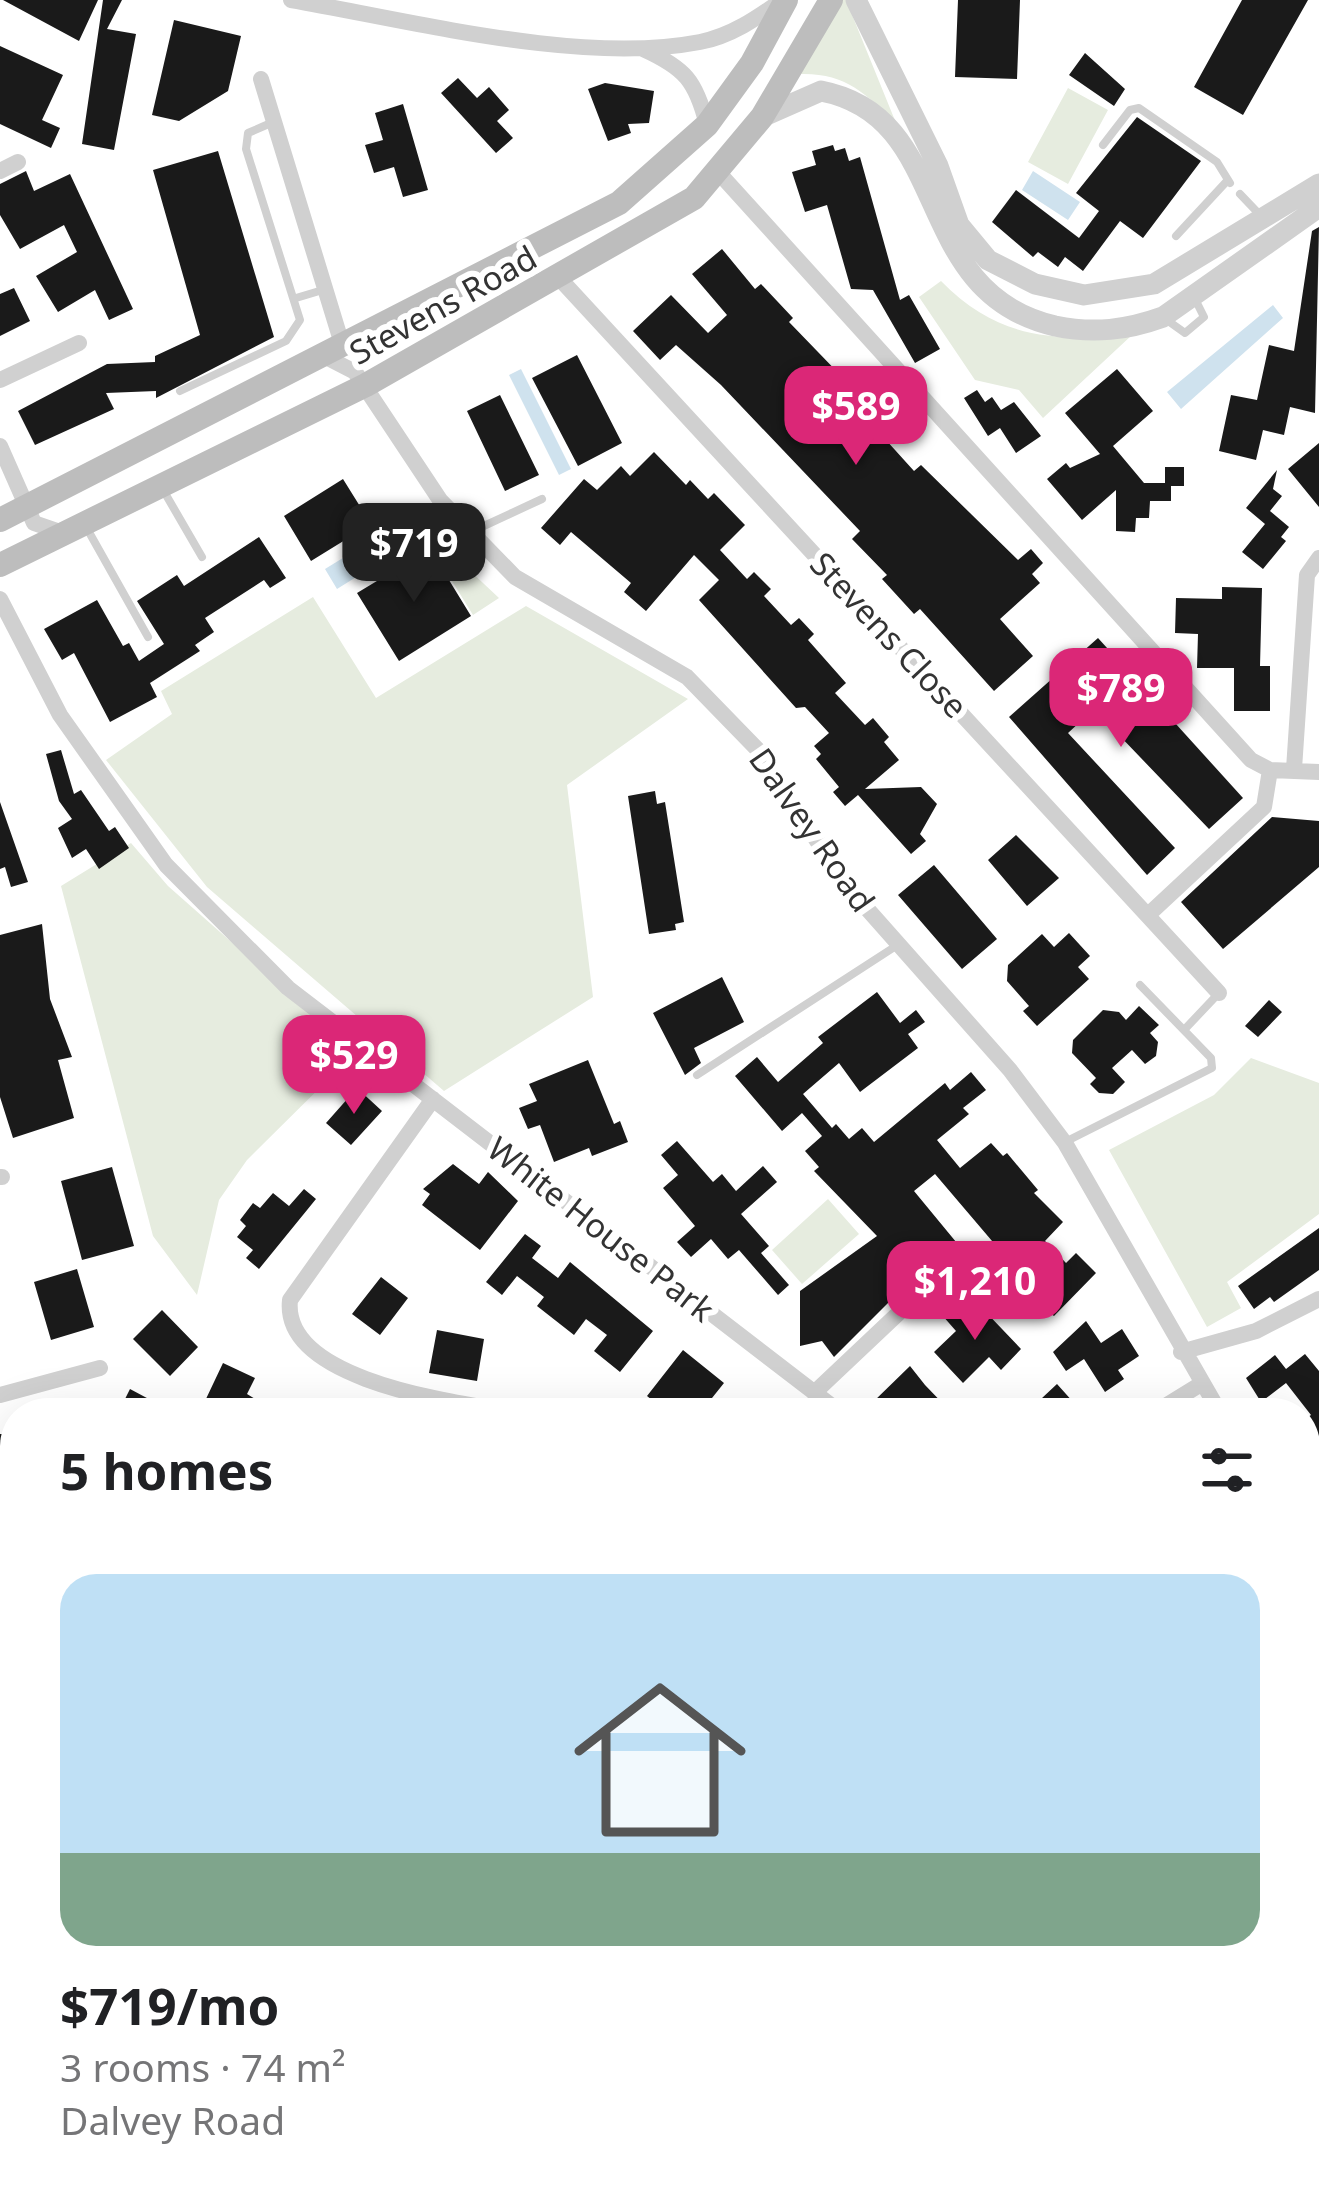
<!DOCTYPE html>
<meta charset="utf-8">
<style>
:root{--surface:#fff;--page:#f6f6f6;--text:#202124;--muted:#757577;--accent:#db2777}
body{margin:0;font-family:"Noto Sans",sans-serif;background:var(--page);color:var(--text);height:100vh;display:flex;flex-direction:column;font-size:45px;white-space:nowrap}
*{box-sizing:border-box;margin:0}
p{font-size:39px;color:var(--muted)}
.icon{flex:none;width:66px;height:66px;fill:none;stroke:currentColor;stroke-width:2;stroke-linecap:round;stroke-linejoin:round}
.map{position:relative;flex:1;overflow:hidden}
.side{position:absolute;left:0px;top:1398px;width:1320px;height:807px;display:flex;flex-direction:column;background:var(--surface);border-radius:48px 48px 0 0;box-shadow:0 12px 48px #0002}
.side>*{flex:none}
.price{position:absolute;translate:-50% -102px;padding:0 27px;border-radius:24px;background:var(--accent);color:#fff;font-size:39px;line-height:78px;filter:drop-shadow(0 3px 6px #0008)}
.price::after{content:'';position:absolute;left:50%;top:72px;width:36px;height:27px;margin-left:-18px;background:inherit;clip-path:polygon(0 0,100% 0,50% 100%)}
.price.current{background:#222;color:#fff}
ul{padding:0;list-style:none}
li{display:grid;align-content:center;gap:24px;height:636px;padding:0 60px}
li span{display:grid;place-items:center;height:372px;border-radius:36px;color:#555}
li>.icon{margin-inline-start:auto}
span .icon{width:216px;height:216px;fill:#fffc;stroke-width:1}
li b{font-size:51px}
h2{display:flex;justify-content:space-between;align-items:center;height:144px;padding:0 60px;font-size:51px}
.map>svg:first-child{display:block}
.green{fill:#e6ecdf}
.water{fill:#cfe2ee}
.building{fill:#1a1a1a}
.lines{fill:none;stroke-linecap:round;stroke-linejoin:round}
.service{stroke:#d0d0d0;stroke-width:8}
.minor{stroke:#d0d0d0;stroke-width:16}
.tertiary{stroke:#d0d0d0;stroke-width:21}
.secondary{stroke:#bdbdbd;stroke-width:24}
.labels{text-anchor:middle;stroke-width:12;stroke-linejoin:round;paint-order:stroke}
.street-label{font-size:33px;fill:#333;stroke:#fff}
</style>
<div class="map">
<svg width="1319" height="2203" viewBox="0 0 1319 2203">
<rect width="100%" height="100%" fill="#fff"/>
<path class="green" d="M837,0H846L896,123C865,93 845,73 801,74Z
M1068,88L1108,110L1068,184L1028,162Z
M941,281C999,340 1054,341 1132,335L1043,418L1019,390L975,380L919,297Z
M450,552L499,598L473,615L439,560Z
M313,597L376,698L526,606L688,699L567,785L593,997L444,1091L207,887L106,760L172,714L161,691Z
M131,843L168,886L356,1052L247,1160L219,1200L197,1295L153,1236L61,886Z
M1251,1058L1319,1083V1214L1227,1282L1241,1308L1207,1327L1109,1150L1214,1095Z
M828,1199L859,1234L802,1284L772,1250Z
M1319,1458V1668L1305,1671V1564L1316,1544L1305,1464Z
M0,1498L15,1499V1913L0,1918Z
M15,1966V2190H24L22,2203H0V1971Z
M626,2190H748L776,2203H628Z"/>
<path class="water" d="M1033,171L1080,202L1068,220L1022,190Z
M1273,305L1283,318L1181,409L1167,392Z
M521,369L571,469L559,475L509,375Z
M390,529L401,549L337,589L325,569Z"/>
<path class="building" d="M3,0H98L79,41Z
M103,0H122L107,29L136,34L114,150L82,144Z
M958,0H1020L1017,79L955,77Z
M1242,0H1308L1243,115L1194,87Z
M174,20L241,36L228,91L179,121L152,115Z
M0,46L63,75L42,120L60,128L51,148L0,124Z
M1085,53L1125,89L1114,106L1069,75Z
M458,78L477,98L489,87L509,110L497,121L513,138L496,153L441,93Z
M605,83L654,91L649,123L628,124L631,133L608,141L588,89Z
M403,104L428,190L403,197L394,167L374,173L365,145L383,140L375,113Z
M1137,117L1201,161L1143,238L1120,221L1083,271L1065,257L1058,267L1038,252L1033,257L992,222L1016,190L1079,238L1099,211L1076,193Z
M833,145L835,151L845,148L849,161L860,157L900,300L909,295L940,349L915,363L873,290L851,289L827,205L805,212L792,172L816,165L812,151Z
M218,151L274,337L156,398V391L106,393L114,409L35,445L18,411L107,364L155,362V356L200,335L153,170Z
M26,171L34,191L70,174L133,309L109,320L95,290L58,312L36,276L77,252L64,225L20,249L0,215V184Z
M1319,227L1315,413L1290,407L1284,435L1263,430L1256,460L1219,451L1231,395L1257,400L1269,345L1294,351L1312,231Z
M722,249L755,289L761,284L793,318L789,322L875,411L867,419L914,471L921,465L1018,560L1031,549L1043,563L1032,574L1040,583L1000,619L1033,656L994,691L920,609L914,614L882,579L887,575L852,539L860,531L721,385L676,345L660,360L633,331L671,295L708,333L727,315L692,274Z
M14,288L30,321L0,336V294Z
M577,355L622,443L578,466L532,378Z
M1117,369L1153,411L1113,446L1144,483H1165V467H1184V486H1171V501H1150L1149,518H1136L1135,532L1116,531V490L1082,520L1047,479L1066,463L1070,468L1100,454L1065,413Z
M977,390L985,402L992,397L1001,410L1014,402L1041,436L1016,453L1000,428L988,436L964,398Z
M500,395L539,475L505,491L467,411Z
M1319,443V507L1288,469Z
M654,452L686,485L690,480L708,499L714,493L745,525L720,550L747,579L754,572L771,589L764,596L791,625L799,618L814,634L808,640L846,683L835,693L865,725L873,718L889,737L884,742L899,760L865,789L921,787L937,804L920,834L926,841L911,854L858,795L845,806L833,792L839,787L816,759L821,754L814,746L829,733L805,707L796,708L699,600L719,580L694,555L646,611L624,592L631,583L571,532L560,545L541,528L584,479L597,490L621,466L630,476Z
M1277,470L1273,489L1282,496L1270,511L1289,527L1281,537L1286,541L1263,569L1242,552L1265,524L1246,508Z
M343,479L371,524L311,561L284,516Z
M259,537L286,578L270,588L264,580L205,618L214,632L195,645L200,651L150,683L157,697L110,722L74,653L62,660L44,629L97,600L123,646L129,643L139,661L164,644L137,601L177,575L184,586Z
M430,549L471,616L399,661L357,593Z
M1222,587L1262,588L1260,666H1270V711H1234V668H1197L1198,634L1175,633L1176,598L1222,599Z
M1098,638L1243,798L1209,829L1094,709L1068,733L1175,848L1147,875L1009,717Z
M61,750L74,794L81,790L109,831L115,827L129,848L99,869L86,849L72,858L58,828L72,819L59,801L46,754Z
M655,791L657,804L665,802L684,922L675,924L676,930L649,934L628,796Z
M0,802L28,882L11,887L5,867L0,869Z
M1272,817L1319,821V867L1223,949L1181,902Z
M1016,835L1059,878L1027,906L988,860Z
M934,865L997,939L962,969L898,895Z
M42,924L50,999L72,1057L58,1060L74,1118L13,1138L0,1097V935Z
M1069,933L1090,956L1078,967L1089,979L1037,1026L1023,1011L1029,1006L1007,981L1008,965L1042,934L1054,947Z
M722,977L744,1022L694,1048L701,1063L685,1075L653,1013Z
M877,992L900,1023L916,1010L925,1022L908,1034L918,1048L860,1092L839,1063L803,1094L832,1128L836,1124L849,1139L862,1128L874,1142L945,1083L950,1090L971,1072L986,1090L963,1108L969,1114L937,1140L960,1168L991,1143L1003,1156L1007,1153L1038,1190L1034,1193L1063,1222L1045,1241L1066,1263L1076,1253L1096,1273L1054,1316L1012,1284L1021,1275L935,1174L914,1191L961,1248L927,1277L919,1268L893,1289L897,1294L834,1357L822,1341L800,1346V1291L877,1236L814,1171L819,1167L805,1151L822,1136L802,1113L782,1131L735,1076L757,1057L778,1082L823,1043L818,1037Z
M1269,1000L1282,1012L1258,1037L1245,1026Z
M1139,1006L1159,1025L1150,1033L1158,1042L1156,1056L1145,1064L1132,1050L1112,1068L1125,1082L1113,1094L1099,1093L1090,1084L1096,1078L1072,1053L1073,1040L1103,1010L1119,1012L1126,1020Z
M588,1060L614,1124L620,1121L628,1142L592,1156L589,1148L554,1162L540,1125L528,1129L519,1108L537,1101L529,1084Z
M357,1088L382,1111L351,1145L326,1123Z
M677,1141L713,1182L722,1174L736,1191L763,1166L777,1182L741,1214L769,1246L761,1253L789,1285L778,1295L739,1250L728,1259L711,1239L691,1257L677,1242L695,1226L663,1188L678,1175L661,1155Z
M453,1164L479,1184L488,1172L518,1201L480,1250L422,1205L430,1194L423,1189Z
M112,1167L134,1246L82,1260L61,1181Z
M304,1189L316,1199L259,1269L246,1258L253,1250L237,1237L246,1226L240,1220L253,1203L260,1208L273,1193L289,1206Z
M1319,1228V1270L1274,1302L1270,1297L1254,1309L1238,1286Z
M525,1234L541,1246L532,1258L558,1278L570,1262L653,1331L620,1372L594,1351L607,1335L586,1319L574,1335L537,1306L544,1297L517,1276L502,1295L486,1282Z
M77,1269L94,1327L51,1340L34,1282Z
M381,1277L408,1298L380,1335L352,1314Z
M953,1304L968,1320L981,1307L1021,1349L1001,1370L989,1357L963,1383L934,1352L956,1331L942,1315Z
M162,1310L198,1347L170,1376L133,1339Z
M1086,1321L1101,1343L1122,1329L1139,1356L1118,1370L1124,1379L1105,1392L1084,1359L1066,1371L1053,1352Z
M437,1330L484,1339L477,1381L429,1373Z
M683,1350L724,1383L700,1413H668L647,1396Z
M1305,1354L1319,1371V1443L1305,1455V1419L1311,1415L1286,1383L1261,1402L1246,1378L1275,1355L1286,1369Z
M223,1363L255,1378L247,1394L278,1413H231L205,1401Z
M910,1366L925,1385L952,1413H917L906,1402L895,1413H882L872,1403Z
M1057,1384L1083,1413H1026Z
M130,1389L175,1413H118Z
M0,1434L15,1435V1476L0,1475Z
M1319,1741V1799L1312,1800L1305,1744Z
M1319,1923V2036L1305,2041V1928Z"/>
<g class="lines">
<path class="service" d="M1103,145L1130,110L1139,108L1217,162L1230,183
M1240,194L1261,216
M1176,236L1227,181
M296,298L326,289
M1164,318L1185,333L1204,317L1194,297
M180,391L286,341L300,320L246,149L248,133L271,123
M162,488L202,557
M85,525L148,637
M473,531L542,499
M1184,1030L1219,993
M697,1075L896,946
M1067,1141L1212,1068L1211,1058L1140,985
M76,2190L83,2192
M677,2190L698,2203
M62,2203L64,2190
M774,2203L805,2195"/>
<path class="minor" d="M291,0C413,21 581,65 700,42C731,36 757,18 781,1
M643,49C685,68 696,81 707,125
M261,79L342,344
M0,171L18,162
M719,173L1251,760L1270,770L1319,772
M560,279L1219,993
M322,355L355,372L440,500L515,577L687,677L757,749L846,885L1010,1070L1065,1143L1220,1413
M0,380L79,343
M0,446L34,523L63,533
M0,599L60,715L166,865L288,988L841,1413
M1294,769L1307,575L1319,558
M1148,915L1264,807L1270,770
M433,1099L290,1300C281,1382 460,1403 517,1413
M0,1177H2
M1181,1352L1256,1331L1319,1299
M814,1393L922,1291
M0,1395L100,1368
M1154,1413L1201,1384
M0,1950L15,1945
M1305,2095L1319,2096
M1142,2203L1145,2190"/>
<path class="tertiary" d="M856,0L938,166L959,225L988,260L1035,284L1084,295L1154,284L1319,184
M762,117L821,91C956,117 908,292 1055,326C1094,334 1127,330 1163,317L1319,207"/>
<path class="secondary" d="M0,520L619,203L707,125L752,63L786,0
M0,565L366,385L694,198L762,117L831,0"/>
</g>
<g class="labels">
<g class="street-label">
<text transform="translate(443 305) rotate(-29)" y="12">Stevens Road</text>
<text transform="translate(889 635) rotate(47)" y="12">Stevens Close</text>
<text transform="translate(812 830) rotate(55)" y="12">Dalvey Road</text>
<text transform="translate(601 1229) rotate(38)" y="12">White House Park</text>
</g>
</g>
</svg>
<b class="price" style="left:856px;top:468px">$589</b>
<b class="price current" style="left:414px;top:605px">$719</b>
<b class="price" style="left:1121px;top:750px">$789</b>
<b class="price" style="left:354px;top:1117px">$529</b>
<b class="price" style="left:975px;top:1343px">$1,210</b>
<section class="side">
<h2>5 homes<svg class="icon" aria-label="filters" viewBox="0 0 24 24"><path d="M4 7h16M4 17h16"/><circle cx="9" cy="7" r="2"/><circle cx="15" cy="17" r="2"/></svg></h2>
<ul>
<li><span style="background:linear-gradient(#bfe0f5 75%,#7fa58c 0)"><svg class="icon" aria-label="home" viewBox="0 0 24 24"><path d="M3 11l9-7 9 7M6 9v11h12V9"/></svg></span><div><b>$719/mo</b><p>3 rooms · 74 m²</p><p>Dalvey Road</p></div></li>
</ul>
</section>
</div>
